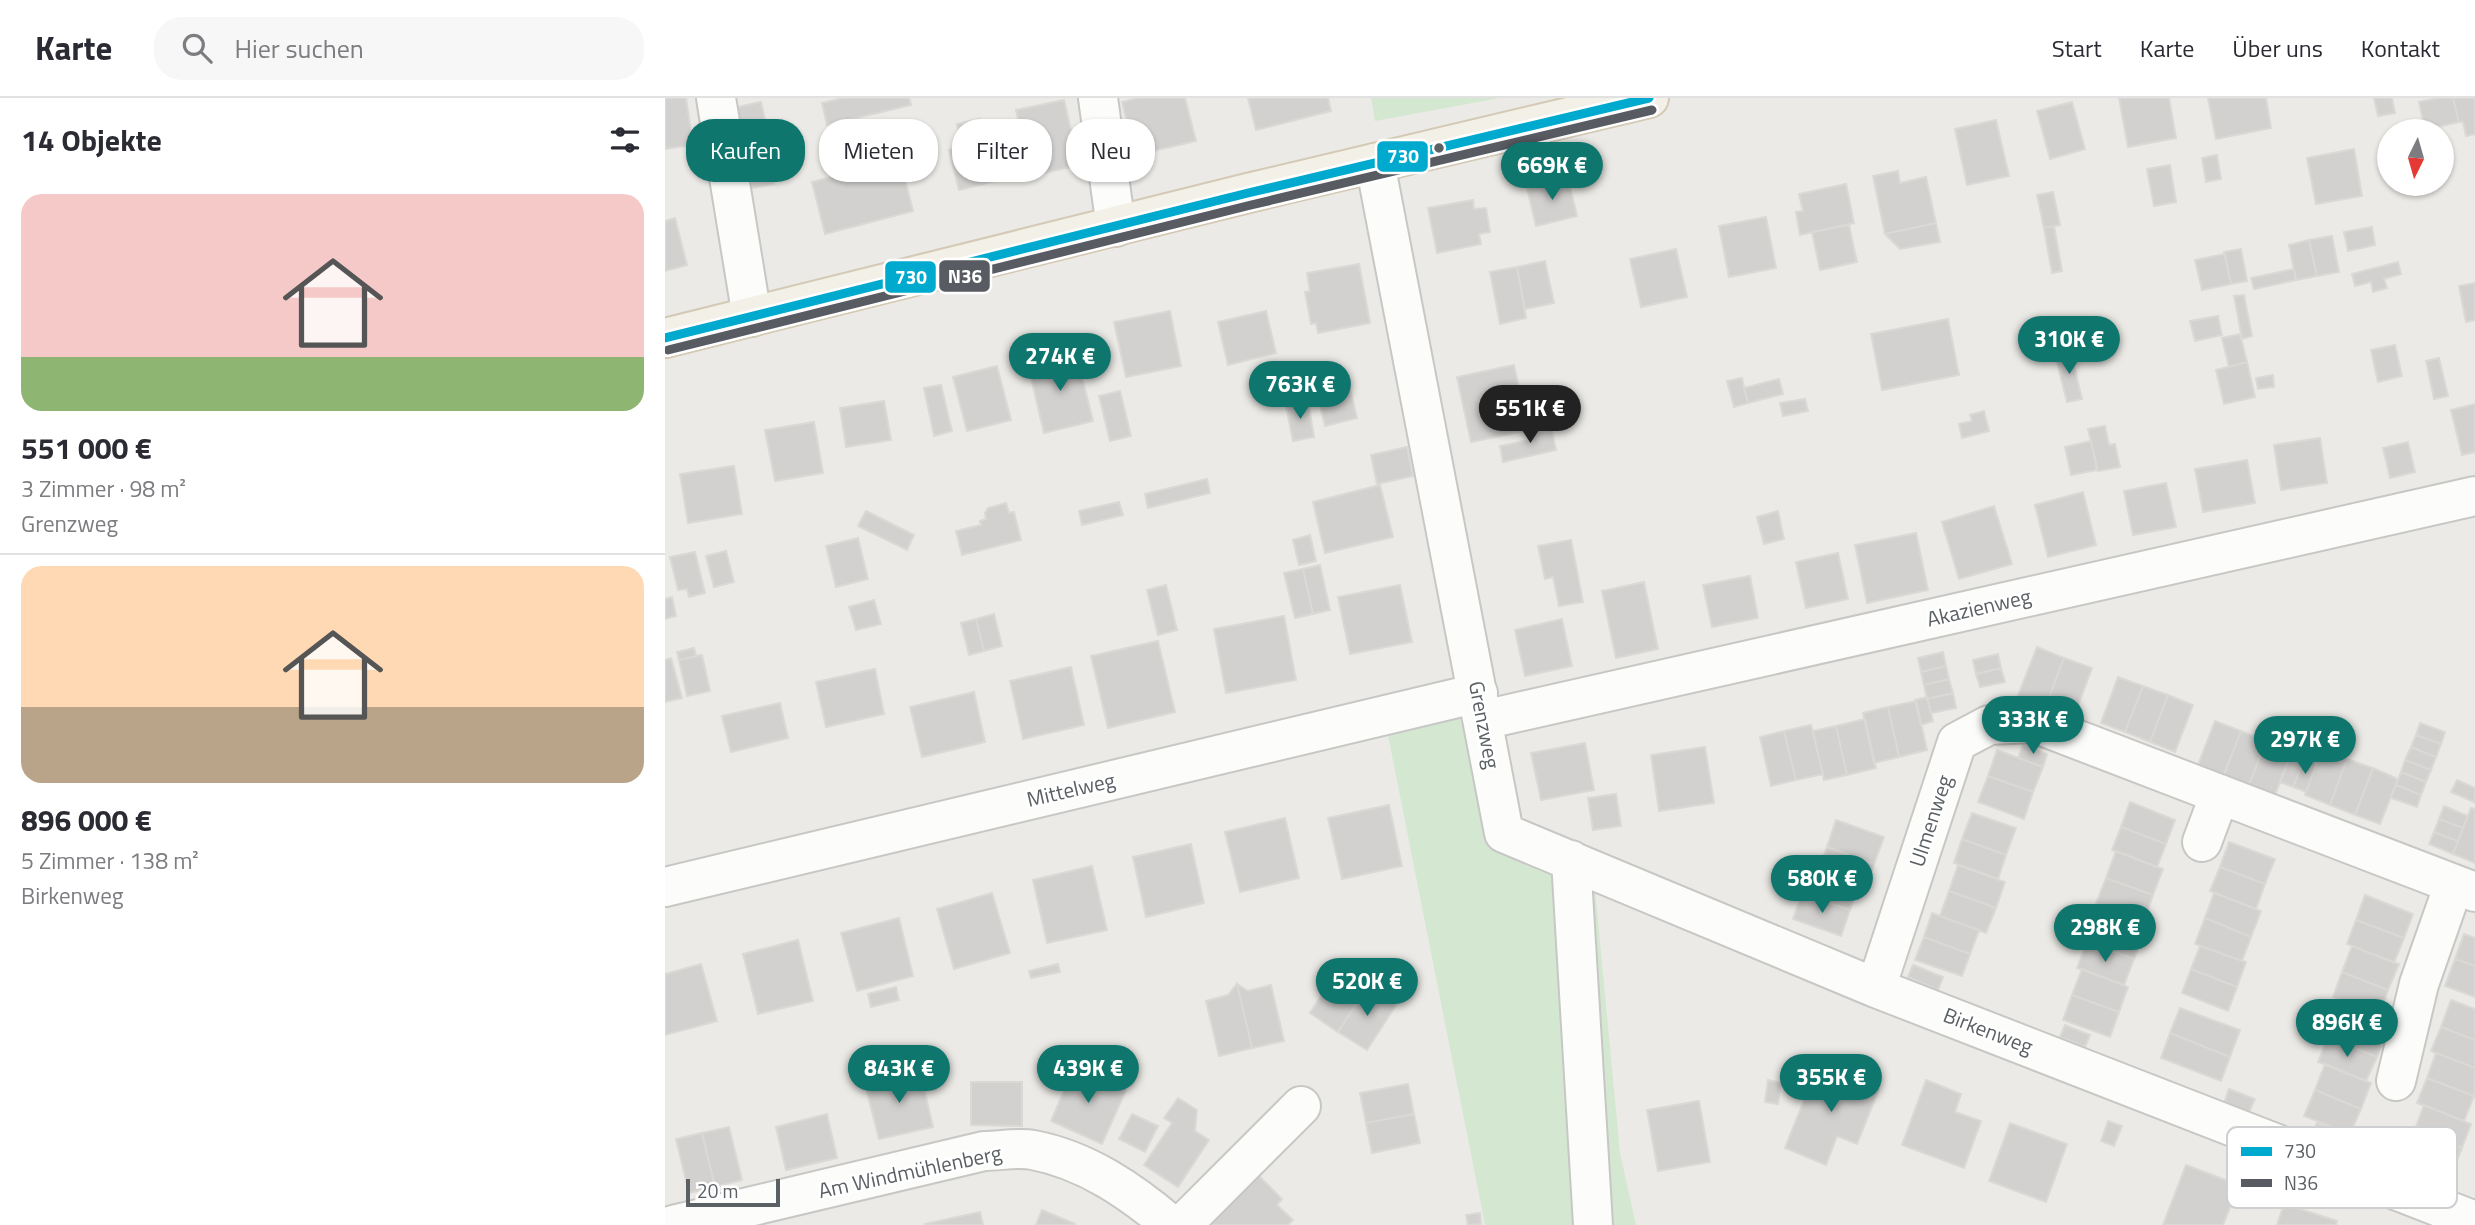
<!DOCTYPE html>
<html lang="de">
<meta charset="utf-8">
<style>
:root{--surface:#fff;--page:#f7f7f7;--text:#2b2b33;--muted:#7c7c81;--line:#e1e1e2;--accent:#0f766e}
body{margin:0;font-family:"Titillium Web",sans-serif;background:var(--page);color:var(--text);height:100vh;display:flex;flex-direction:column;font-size:26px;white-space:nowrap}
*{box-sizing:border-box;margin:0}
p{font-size:23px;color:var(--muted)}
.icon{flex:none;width:38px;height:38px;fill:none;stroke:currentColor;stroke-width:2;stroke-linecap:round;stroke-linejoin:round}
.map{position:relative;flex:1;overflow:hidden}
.side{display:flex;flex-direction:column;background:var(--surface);width:665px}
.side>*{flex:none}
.hud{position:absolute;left:21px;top:21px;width:665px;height:63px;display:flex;gap:14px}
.needle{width:46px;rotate:185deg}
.buttons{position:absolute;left:1712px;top:21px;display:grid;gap:14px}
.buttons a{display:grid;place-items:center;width:77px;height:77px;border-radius:50%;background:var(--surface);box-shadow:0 2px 5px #0004;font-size:35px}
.scale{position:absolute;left:21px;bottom:18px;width:94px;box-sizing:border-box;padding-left:7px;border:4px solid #5b6064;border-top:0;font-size:19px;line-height:24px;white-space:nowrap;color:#5b6064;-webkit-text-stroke:5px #fff;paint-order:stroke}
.price{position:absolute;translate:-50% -60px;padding:0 16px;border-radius:24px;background:var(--accent);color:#fff;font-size:23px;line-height:46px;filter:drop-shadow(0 2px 4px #0008)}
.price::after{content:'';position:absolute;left:50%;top:42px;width:21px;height:16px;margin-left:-10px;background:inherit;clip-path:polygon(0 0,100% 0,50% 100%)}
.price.current{background:#222;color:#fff}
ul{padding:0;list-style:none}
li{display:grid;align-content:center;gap:14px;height:371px;padding:0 21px}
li+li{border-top:2px solid var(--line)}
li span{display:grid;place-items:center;height:217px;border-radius:21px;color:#555}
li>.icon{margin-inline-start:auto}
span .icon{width:126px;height:126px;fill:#fffc;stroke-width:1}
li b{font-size:30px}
h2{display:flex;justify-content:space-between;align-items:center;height:84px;padding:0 21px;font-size:30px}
.chip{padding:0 24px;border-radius:28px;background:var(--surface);box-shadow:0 2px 5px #0004;font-size:24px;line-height:63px}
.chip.current{background:var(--accent);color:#fff}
header{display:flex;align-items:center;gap:42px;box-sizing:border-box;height:98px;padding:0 35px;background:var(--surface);border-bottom:2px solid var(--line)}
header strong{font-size:33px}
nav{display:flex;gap:38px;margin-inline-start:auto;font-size:24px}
.search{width:490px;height:63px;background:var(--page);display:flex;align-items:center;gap:18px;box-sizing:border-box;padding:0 24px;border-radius:28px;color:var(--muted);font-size:26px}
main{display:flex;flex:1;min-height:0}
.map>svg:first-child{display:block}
.green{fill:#d4e8d1}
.building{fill:#d2d1cf;stroke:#dad9d6;stroke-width:2}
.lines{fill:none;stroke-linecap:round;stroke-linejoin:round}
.minor-casing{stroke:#c7c7c6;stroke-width:42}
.major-casing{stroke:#d3c9b4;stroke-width:42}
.minor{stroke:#fcfcfb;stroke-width:38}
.major{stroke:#f3f0e7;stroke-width:38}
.bus-1-casing{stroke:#fff;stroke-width:14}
.bus-2-casing{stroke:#fff;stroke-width:14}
.bus-1{stroke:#00a9ce;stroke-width:9}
.bus-2{stroke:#595b62;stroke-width:9}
.bus-dot{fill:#5b6064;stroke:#fff;stroke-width:2.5}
.labels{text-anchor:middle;stroke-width:5;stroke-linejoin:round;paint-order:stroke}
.street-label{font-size:21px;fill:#5b6064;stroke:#fff}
.key{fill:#fff;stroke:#cecfd0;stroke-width:2}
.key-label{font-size:19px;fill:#5b6064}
.line-badge{stroke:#fff;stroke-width:2.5}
.badge-label{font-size:19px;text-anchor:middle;font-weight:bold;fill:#fff}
</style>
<header>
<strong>Karte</strong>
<div class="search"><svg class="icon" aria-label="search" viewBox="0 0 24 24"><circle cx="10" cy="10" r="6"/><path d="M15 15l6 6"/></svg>Hier suchen</div>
<nav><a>Start</a><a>Karte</a><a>Über uns</a><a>Kontakt</a></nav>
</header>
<main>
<section class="side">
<h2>14 Objekte<svg class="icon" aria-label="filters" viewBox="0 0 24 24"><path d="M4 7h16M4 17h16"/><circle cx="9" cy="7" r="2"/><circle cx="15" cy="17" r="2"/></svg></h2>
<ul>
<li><span style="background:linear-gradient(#f6c9c9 75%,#8fb573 0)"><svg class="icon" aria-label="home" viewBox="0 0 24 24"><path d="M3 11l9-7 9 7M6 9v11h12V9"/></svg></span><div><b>551 000 €</b><p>3 Zimmer · 98 m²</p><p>Grenzweg</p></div></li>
<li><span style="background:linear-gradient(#ffd9b3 65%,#b9a48a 0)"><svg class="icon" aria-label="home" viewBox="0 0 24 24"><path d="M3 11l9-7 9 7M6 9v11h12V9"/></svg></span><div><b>896 000 €</b><p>5 Zimmer · 138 m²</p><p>Birkenweg</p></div></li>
</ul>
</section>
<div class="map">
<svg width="1810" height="1127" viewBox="0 0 1810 1127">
<rect width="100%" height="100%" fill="#ebeae6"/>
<path class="green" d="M706,0H835L710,23Z
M813,595L839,735L929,780L955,1055L971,1127H820L719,617Z"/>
<path class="building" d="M0,0H21L28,47L0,51Z
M178,0H244L246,7L162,27L157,5Z
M473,0H520L531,43L470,57L457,4Z
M583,0H663L666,13L591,32Z
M1454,0H1504L1511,40L1463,49Z
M1543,0H1601L1606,30L1551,41Z
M1709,0H1727L1730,15L1713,18Z
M1773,0H1788L1794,24L1760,32L1754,4Z
M1788,0H1810V36L1801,38L1798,24H1794Z
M399,2L414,67L366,78L351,12Z
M96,4L103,34L70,42L63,11Z
M1407,4L1420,51L1385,61L1372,13Z
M315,21L330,83L294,92L284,52L297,49L292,26Z
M1331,22L1344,78L1302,87L1290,31Z
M1689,51L1697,98L1651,106L1642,60Z
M1552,57L1556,81L1541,84L1537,60Z
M235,61L248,113L160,136L147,84Z
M105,67L109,86L87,90L83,72Z
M1505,67L1511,104L1489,108L1482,71Z
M1233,73L1235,85L1261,79L1271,125L1220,136L1208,78Z
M903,80L912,118L871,128L862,90Z
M1181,86L1189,125L1135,137L1131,114L1138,113L1134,96Z
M1388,94L1395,127L1379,130L1372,97Z
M808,102L809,111L821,110L825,134L814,136L816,146L772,155L763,110Z
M1101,119L1111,170L1064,179L1054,128Z
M10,120L22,167L0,173V123Z
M1271,125L1275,144L1235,151L1220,136Z
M1184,127L1192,164L1155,172L1147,134Z
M1389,128L1397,173L1387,175L1379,130Z
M1707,129L1710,147L1683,153L1679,134Z
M1667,138L1674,174L1652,178L1644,142Z
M1644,142L1652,178L1631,182L1624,147Z
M1011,151L1022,199L976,209L965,161Z
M1576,151L1582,183L1566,186L1559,154Z
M1560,156L1566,186L1537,192L1530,162Z
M880,163L889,205L860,211L852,169Z
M1733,164L1736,176L1719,181L1722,190L1708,194L1706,184L1690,188L1687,176Z
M694,166L705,225L653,235L651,225L646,226L640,194L645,193L642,175Z
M852,169L861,220L835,226L825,174Z
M1629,171L1631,182L1589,191L1586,180Z
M1810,185V222L1801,224L1794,188Z
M1579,197L1587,238L1577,241L1569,198Z
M505,213L516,268L461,279L449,224Z
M601,213L611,255L563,267L553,224Z
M1553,218L1557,237L1530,243L1525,223Z
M1283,221L1294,277L1217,292L1206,236Z
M1575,236L1582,264L1564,269L1557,240Z
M1404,247L1417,301L1402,304L1391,260L1399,258L1397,249Z
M1730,247L1737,278L1713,284L1706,252Z
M411,255L428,323L379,335L363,267Z
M1774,260L1783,298L1769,301L1761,263Z
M1582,264L1590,299L1559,306L1551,272Z
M849,267L863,332L806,344L792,279Z
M332,268L346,322L302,333L288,279Z
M1608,277L1609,289L1593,291L1591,280Z
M1077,280L1083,305L1069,309L1062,283Z
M1114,281L1118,296L1083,305L1079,290Z
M683,283L692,320L660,328L651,291Z
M276,287L287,333L269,338L259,290Z
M455,293L466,338L445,343L434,298Z
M1140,301L1143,313L1118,318L1115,305Z
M219,303L226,342L181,349L175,310Z
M643,304L649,339L628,343L621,308Z
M1810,306V354L1797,357L1786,312Z
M1319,313L1324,333L1297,340L1294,326L1307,323L1305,317Z
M149,324L158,375L110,383L100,332Z
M886,328L891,352L838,364L835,348L864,342L862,333Z
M1440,328L1444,347L1450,346L1455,369L1433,373L1423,331Z
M1655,340L1662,385L1616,392L1609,347Z
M1426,343L1432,372L1406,377L1400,349Z
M1743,344L1750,374L1725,380L1718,350Z
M742,349L748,378L712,386L706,357Z
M1582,362L1590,405L1538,414L1530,371Z
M69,368L77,416L23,425L15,376Z
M542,381L545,395L483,410L480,396Z
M1501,385L1511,429L1468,437L1459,393Z
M715,387L728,439L660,455L648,404Z
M1418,394L1431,447L1383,459L1370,407Z
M454,404L458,417L417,427L414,413Z
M341,405L344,415L349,414L356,442L297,457L291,433L316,427L315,423L321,421L320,415L323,410Z
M1329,408L1347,466L1294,481L1277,424Z
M201,413L249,437L242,452L193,428Z
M1113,413L1119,441L1099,446L1092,419Z
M1251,435L1263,492L1202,505L1190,447Z
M645,437L651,463L634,467L628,442Z
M193,440L203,481L171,489L161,448Z
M906,442L918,504L894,508L888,479L880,481L873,448Z
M61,453L69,484L49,489L41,458Z
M30,454L40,495L24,499L22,491L13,492L5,459Z
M1173,455L1183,501L1141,510L1131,464Z
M655,467L665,512L648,516L638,471Z
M638,471L648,516L630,520L619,475Z
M1085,478L1093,520L1047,529L1038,487Z
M979,484L993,551L951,560L937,493Z
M501,487L512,532L493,537L482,492Z
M735,487L747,544L685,556L673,499Z
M7,499L11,518L0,521V501Z
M209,502L216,526L191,532L184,509Z
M329,516L337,548L319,553L311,521Z
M619,518L631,582L561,595L549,531Z
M311,521L319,553L304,557L296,525Z
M897,521L907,568L860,578L850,532Z
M493,543L510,614L443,630L426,558Z
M1372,549L1399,560L1380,610L1352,600Z
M29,550L31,558L14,562L12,554Z
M1278,554L1281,568L1256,574L1253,560Z
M1333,556L1336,570L1311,576L1308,562Z
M37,557L45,593L22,598L14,562Z
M6,560L17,600L0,604V562Z
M1399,560L1427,570L1408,621L1380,610Z
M1281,568L1284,581L1259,587L1256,574Z
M406,569L419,627L358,641L345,583Z
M1336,570L1340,584L1315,589L1311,576Z
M210,571L219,616L161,629L151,584Z
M1453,579L1478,588L1460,634L1436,625Z
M1284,581L1288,595L1262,601L1259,587Z
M1478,588L1503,597L1485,644L1460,634Z
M309,594L320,644L257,659L245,609Z
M1288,595L1291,610L1266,615L1262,601Z
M1503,597L1528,607L1510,654L1485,644Z
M1262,599L1268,623L1256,627L1250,602Z
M1251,603L1262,652L1234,659L1223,609Z
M115,605L123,640L66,654L57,618Z
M1223,609L1234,659L1209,665L1198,615Z
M1200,621L1211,670L1182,677L1171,628Z
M1550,623L1576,633L1559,677L1533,667Z
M1755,625L1780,634L1776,646L1751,637Z
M1146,627L1158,676L1131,682L1119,633Z
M1171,628L1182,677L1159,682L1148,633Z
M1119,633L1131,682L1106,688L1095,639Z
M1576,633L1601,643L1584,687L1559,677Z
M1751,637L1776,646L1771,659L1746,649Z
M1601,643L1627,653L1610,697L1584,687Z
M920,645L929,692L876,702L866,655Z
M1358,647L1382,656L1378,669L1353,660Z
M1040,649L1049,705L994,713L986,657Z
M1746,649L1771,659L1766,672L1740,662Z
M1657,651L1682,661L1665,707L1640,697Z
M1332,652L1378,669L1368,694L1323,678Z
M1626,656L1639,661L1628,689L1615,684Z
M1639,661L1652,666L1641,694L1628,689Z
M1682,661L1708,670L1690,717L1665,707Z
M1740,662L1766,672L1761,684L1736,674Z
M1708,670L1733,681L1715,726L1690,717Z
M1736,674L1761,684L1756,697L1731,687Z
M1323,678L1368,694L1359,721L1313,704Z
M1792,682L1810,690L1809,704L1786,694Z
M1731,687L1756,697L1752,709L1726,700Z
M951,696L956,728L928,732L923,700Z
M1465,704L1510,722L1501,746L1456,729Z
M724,707L737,768L677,781L663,720Z
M1779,708L1803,718L1798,730L1774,721Z
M1806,710L1810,711V765L1788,756Z
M1307,715L1351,730L1341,757L1297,741Z
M620,720L634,780L575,794L560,734Z
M1774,721L1798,730L1793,743L1769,734Z
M1171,722L1219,739L1209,766L1162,749Z
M1456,729L1501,746L1492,769L1447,752Z
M1769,734L1793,743L1788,756L1764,746Z
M1297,741L1341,757L1333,781L1289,765Z
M1564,744L1610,761L1600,786L1555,769Z
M526,746L539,805L481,819L468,759Z
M1162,749L1209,766L1200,791L1153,774Z
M1451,753L1498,771L1488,797L1441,780Z
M1293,767L1340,784L1331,810L1284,793Z
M427,768L442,832L382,845L368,782Z
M1555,769L1600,786L1591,811L1545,793Z
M1146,771L1193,788L1185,812L1137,796Z
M1441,780L1488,797L1478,824L1431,806Z
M1284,793L1331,810L1321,835L1275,818Z
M327,795L345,855L289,871L272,811Z
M1549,795L1596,813L1586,839L1540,820Z
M1137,796L1185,812L1176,838L1128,821Z
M1700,797L1748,816L1739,840L1691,822Z
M1267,815L1314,832L1305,856L1259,839Z
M234,820L248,878L192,893L176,835Z
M1431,820L1478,837L1469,861L1422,844Z
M1540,820L1586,839L1577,863L1530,846Z
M1691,822L1739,840L1729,865L1682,846Z
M1799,836L1810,840V868L1790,861Z
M1259,839L1305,856L1297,878L1250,862Z
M133,842L148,903L93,916L78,856Z
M1422,844L1469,861L1459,887L1412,870Z
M1535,848L1581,864L1572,889L1526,871Z
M1687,848L1734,866L1723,892L1677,874Z
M1790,861L1810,868V899L1780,888Z
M36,866L52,923L0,937V876Z
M393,866L395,874L366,880L364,873Z
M1248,867L1278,879L1273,892L1243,879Z
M674,870L703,888L673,934L645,915Z
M1417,871L1463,889L1454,914L1407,897Z
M1526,871L1572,889L1563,913L1517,895Z
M1677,874L1723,892L1714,917L1668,899Z
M572,886L583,893L606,887L619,943L587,950Z
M572,886L587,950L554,958L541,903L563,897Z
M703,888L731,907L702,952L673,934Z
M231,889L234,902L206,909L203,896Z
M1407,897L1454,914L1445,939L1398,922Z
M1786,902L1810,911V942L1776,929Z
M1515,910L1575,932L1565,959L1505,935Z
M1673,915L1721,935L1712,959L1663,939Z
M1400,927L1425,937L1420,949L1395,939Z
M1776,929L1810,942V970L1766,953Z
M1505,935L1565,959L1556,983L1496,960Z
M1663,939L1712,959L1701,983L1653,964Z
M1771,955L1810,970L1809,998L1762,980Z
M1660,966L1706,985L1696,1011L1650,992Z
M1153,967L1214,991L1192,1046L1172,1038L1161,1067L1120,1050Z
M409,969L461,992L437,1046L386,1023Z
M255,973L268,1029L214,1041L200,986Z
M1762,980L1809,998L1799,1023L1752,1005Z
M1103,982L1116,985L1113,1006L1100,1004Z
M1261,982L1296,996L1290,1014L1316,1023L1299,1070L1237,1047Z
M306,984H357V1028L306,1027Z
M743,986L749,1016L701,1025L695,995Z
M1564,991L1590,1001L1584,1014L1559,1005Z
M1650,992L1696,1011L1685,1036L1639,1018Z
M513,1000L532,1012L530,1033L544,1042L513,1089L479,1067L507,1025L499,1020Z
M1034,1003L1045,1064L993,1073L982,1012Z
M1759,1007L1806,1026L1797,1050L1750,1031Z
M162,1016L172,1060L121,1072L111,1029Z
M467,1016L493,1028L480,1054L454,1041Z
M749,1016L755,1045L707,1055L701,1025Z
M1443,1023L1457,1028L1449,1048L1436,1043Z
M1345,1025L1402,1046L1381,1104L1324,1083Z
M1652,1025L1687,1039L1681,1053L1646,1038Z
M64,1029L77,1082L50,1089L37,1035Z
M1750,1031L1797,1050L1787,1075L1740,1056Z
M37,1035L50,1089L24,1095L11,1041Z
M1521,1067L1574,1087L1558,1127H1498Z
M594,1078L617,1101L612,1107L628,1122L623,1127H549L547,1124Z
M1619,1106L1672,1123L1671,1127H1612Z
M377,1112L410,1126V1127H371Z
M315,1114L318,1127H260V1126Z
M815,1115L816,1126L803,1127L801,1117Z"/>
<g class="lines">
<defs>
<path id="minor" d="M51,0L87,219
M433,0L451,129
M710,65L839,735L1211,890L1810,1123
M818,622L1810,398
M1537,744L1555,696
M906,762L928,1127
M0,789L813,595
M1211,890L1292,644L1324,627L1369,625L1810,794
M1731,983L1754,886L1789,786
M8,1127L319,1053C335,1053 353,1049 368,1052C421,1062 466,1093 506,1127
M517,1127L636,1008"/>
<path id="major" d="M0,240L583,95L984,0"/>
</defs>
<use href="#minor" class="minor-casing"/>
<use href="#major" class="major-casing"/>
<use href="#minor" class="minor"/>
<use href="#major" class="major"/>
<defs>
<path id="bus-1" d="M0,240L583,95L984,0"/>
<path id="bus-2" d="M3,252L586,107L987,12"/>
</defs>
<use href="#bus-1" class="bus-1-casing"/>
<use href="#bus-2" class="bus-2-casing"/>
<use href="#bus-1" class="bus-1"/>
<use href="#bus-2" class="bus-2"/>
</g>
<circle class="bus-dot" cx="774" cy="50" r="6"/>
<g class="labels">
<g class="street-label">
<text transform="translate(1314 510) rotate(-13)" y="7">Akazienweg</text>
<text transform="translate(819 627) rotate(79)" y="7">Grenzweg</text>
<text transform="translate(406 692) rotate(-13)" y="7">Mittelweg</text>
<text transform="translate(1266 723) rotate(-72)" y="7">Ulmenweg</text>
<text transform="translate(1323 933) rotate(21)" y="7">Birkenweg</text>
<text transform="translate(245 1074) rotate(-12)" y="7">Am Windmühlenberg</text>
</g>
</g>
<rect x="1562" y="1029" width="230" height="81" rx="10" class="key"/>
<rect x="1576" y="1049" width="31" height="9" fill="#00a9ce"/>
<rect x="1576" y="1081" width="31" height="8" fill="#595b62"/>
<g class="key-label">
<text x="1619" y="1060">730</text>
<text x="1619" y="1092">N36</text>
</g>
<g class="line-badge">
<rect x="711" y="42" width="53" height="33" rx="7" fill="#00a9ce"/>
<rect x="273" y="161" width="53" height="34" rx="7" fill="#595b62"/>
<rect x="219" y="162" width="53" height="34" rx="7" fill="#00a9ce"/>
</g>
<g class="badge-label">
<text x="738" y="65">730</text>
<text x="300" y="185">N36</text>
<text x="246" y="186">730</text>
</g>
</svg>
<div class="buttons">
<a><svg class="needle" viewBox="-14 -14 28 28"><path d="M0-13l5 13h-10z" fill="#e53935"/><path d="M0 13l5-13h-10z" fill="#7c7c81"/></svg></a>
</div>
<div class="scale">20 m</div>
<b class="price" style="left:887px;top:104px">669K €</b>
<b class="price" style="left:1404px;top:278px">310K €</b>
<b class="price" style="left:395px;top:295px">274K €</b>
<b class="price" style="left:635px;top:323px">763K €</b>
<b class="price current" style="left:865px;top:347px">551K €</b>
<b class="price" style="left:1368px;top:658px">333K €</b>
<b class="price" style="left:1640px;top:678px">297K €</b>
<b class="price" style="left:1157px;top:817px">580K €</b>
<b class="price" style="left:1440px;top:866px">298K €</b>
<b class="price" style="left:702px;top:920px">520K €</b>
<b class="price" style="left:1682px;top:961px">896K €</b>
<b class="price" style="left:234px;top:1007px">843K €</b>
<b class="price" style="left:423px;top:1007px">439K €</b>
<b class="price" style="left:1166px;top:1016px">355K €</b>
<div class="hud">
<a class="chip current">Kaufen</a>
<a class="chip">Mieten</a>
<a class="chip">Filter</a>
<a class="chip">Neu</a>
</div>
</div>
</main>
